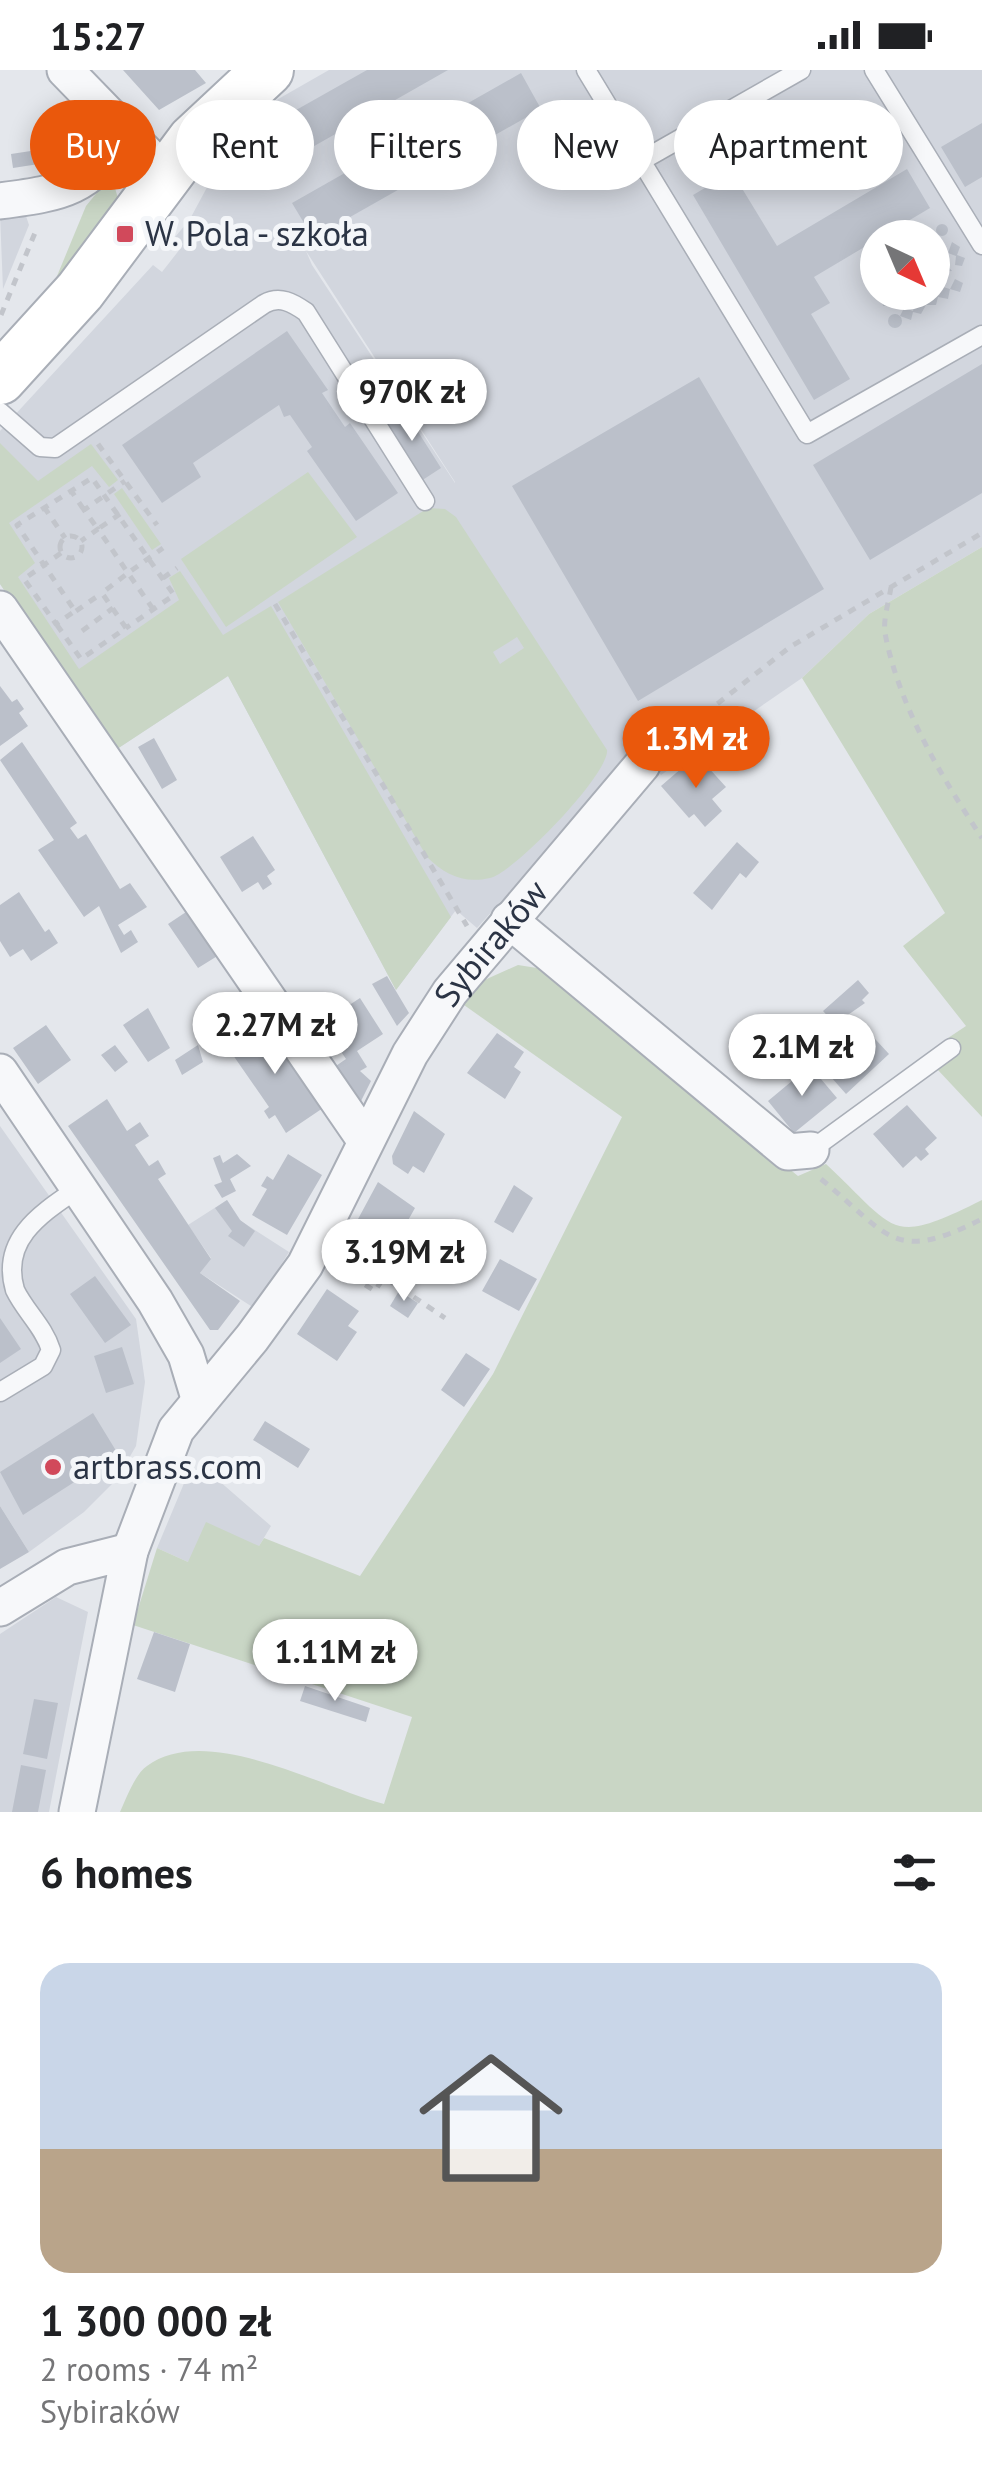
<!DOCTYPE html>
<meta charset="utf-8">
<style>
:root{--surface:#fff;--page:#f6f6f6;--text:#202124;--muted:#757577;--line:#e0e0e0;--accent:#ea580c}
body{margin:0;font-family:"PT Sans",sans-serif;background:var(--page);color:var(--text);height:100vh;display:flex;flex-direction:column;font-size:38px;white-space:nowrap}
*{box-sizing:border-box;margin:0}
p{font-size:32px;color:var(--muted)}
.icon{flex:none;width:55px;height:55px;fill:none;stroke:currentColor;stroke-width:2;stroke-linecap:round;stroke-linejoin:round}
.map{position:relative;height:1742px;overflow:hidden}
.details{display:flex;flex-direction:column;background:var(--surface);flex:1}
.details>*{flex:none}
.hud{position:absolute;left:30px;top:30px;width:922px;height:90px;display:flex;gap:20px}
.needle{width:65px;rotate:136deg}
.buttons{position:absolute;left:860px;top:150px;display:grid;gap:20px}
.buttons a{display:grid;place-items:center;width:90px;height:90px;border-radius:50%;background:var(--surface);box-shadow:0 5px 25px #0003;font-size:50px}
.price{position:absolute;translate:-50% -85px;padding:0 22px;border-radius:35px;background:#fff;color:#222;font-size:32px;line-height:65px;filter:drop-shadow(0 2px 5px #0008)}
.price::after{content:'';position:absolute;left:50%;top:60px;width:30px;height:22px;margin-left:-15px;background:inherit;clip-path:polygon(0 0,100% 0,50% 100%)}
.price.current{background:var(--accent);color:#fff}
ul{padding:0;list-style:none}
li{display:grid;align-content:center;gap:20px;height:530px;padding:0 40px}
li+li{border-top:2px solid var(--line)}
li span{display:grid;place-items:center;height:310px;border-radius:30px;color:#555}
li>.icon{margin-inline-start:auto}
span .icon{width:180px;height:180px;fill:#fffc;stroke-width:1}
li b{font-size:42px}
h2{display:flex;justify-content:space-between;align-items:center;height:120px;padding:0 40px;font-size:42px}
.tag{padding:0 35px;border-radius:45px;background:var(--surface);box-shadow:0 5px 25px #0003;font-size:35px;line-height:90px}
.tag.current{background:var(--accent);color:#fff}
.status{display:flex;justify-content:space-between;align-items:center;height:70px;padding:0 50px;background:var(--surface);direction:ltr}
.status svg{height:28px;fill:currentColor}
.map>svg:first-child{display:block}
.built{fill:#d2d6de;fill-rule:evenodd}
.green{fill:#c9d6c5;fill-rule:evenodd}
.building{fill:#bbc0ca}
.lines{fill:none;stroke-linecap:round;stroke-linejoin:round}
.service-casing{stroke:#a9aeb7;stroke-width:21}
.minor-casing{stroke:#a9aeb7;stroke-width:39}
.secondary-casing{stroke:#a9aeb7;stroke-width:54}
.path{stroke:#c2c5cb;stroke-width:5;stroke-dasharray:8 8;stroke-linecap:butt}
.service{stroke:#f7f8fa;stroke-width:18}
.minor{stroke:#f7f8fa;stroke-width:35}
.secondary{stroke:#fff;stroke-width:50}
.poi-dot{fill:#d1495b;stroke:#f4f6f9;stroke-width:4}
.labels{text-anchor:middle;stroke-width:10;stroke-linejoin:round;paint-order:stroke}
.poi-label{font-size:35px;fill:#2b3445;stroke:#f4f6f9;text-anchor:start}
.street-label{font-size:35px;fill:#2b3445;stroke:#f4f6f9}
</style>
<div class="status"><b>15:27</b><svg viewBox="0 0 49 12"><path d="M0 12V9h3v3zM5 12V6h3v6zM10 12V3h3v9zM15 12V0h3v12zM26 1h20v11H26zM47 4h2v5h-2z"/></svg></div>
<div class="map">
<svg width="982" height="1742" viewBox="0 0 982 1742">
<rect width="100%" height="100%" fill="#e4e7ec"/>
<path class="built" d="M329,0H982V477L869,544L802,608L661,705L641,681L631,686L477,858L456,840L396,920L228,606L114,681L0,514V361L153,195L162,202L180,179L171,172L190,149L226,82L273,32ZM878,168H932V222H878ZM306,181L455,412V413L312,195Z
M0,144L26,146L29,155L3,219Z
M0,1056L136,1249L145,1312L136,1376L117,1409L84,1442L29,1482L0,1436Z
M227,1130L241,1151L289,1182L254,1238L200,1203L211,1188L188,1155Z
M190,1399L218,1410L271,1456L259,1476L188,1492L157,1478Z
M56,1527L88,1542L49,1742H0V1564Z"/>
<path class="green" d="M104,114L115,118L119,132L50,223L86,136Z
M0,373L38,411L91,374L118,410L109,417L92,396L9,453L35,493L18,507L79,599L179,530L169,508L180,501L223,565L271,536L451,847L396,920L228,606L114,681L0,514Z
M308,402L357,467L226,557L181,489Z
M122,418L161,474L152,480L114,424Z
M428,438L445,439L456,447L607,680C610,703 515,802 490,808C464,814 445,805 427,787L278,532ZM517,567L524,578L500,594L493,582Z
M982,477V1047L937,999L960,983L948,968L966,956L903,876L945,843L802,608L869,544Z
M518,895L537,898L580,929L798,1106L826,1094C898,1161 888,1177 982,1130V1742H120C126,1729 135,1704 147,1696C207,1652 322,1718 384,1734L412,1647L133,1555L157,1478L188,1492L206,1452L259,1476L264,1468L360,1506L493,1304L622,1047L464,935L480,912Z"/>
<path class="building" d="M123,0H195L206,13L159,40Z
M367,0H448L272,100L252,65Z
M521,3L541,39L313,168L292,133Z
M982,53V107L965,117L941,77Z
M57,77L58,91L13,98L11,84Z
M907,99L930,138L814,207L830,233L811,244L850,309L814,330L693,125L732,102L777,176Z
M936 160a6 6 0 1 1 12 0a6 6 0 1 1-12 0Z
M921.5 164a5.5 5.5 0 1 1 11 0a5.5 5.5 0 1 1-11 0Z
M952,172L960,177L957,185L965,188L962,196L955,195L956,186L948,183Z
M931 184a7 7 0 1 1 14 0a7 7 0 1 1-14 0Z
M878,186V201L872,197L869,207L861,206V196H871Z
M945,193L952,201L941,202L932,211V199L940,201Z
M955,209L963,213L960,222L950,219L948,229L938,227L936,235H926L921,244L913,242L911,250L900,246L904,238L913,241L916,231L925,233L928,224L937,226L943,217L950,219Z
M893,222H906L903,229L894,228L891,236H883L882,226Z
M888 251a7 7 0 1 1 14 0a7 7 0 1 1-14 0Z
M287,261L328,320L322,323L345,357L350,353L398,423L356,451L307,381L312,377L290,345L284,347L279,335L193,393L201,407L162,433L122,375Z
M982,294V423L870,490L813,395Z
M699,307L824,519L638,631L512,416Z
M403,338L441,398L421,411L383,350Z
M0,616L12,632L17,629L24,639L19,643L28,656L0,676Z
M154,668L177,710L162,719L138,677Z
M22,672L77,753L70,758L78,769L86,764L120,819L130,813L147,837L118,855L124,865L131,860L138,872L121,883L99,836L84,847L38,780L54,770L0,690Z
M697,685L726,717L712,729L722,741L705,757L694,744L689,748L661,716Z
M253,766L275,800L267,806L272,814L263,820L258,812L242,822L220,787Z
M737,772L759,792L746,808L740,803L712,840L693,823Z
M19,822L45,862L49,859L58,873L31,891L23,879L10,887L0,871V835Z
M189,840L219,885L198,898L168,854Z
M387,906L409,943L397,956L372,914Z
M858,910L869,923L862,930L865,933L835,954L823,941Z
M360,928L383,964L357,981L367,997L360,1001L371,1011L357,1039L330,1000L346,989L322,953Z
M148,938L170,978L148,992L123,955Z
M263,950L323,1038L286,1063L275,1045L269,1049L264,1041L269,1037L226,975Z
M46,955L71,990L38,1014L13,978Z
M864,957L889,984L846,1024L800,972L795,976L789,970L803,958L830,987L838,980L830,971L844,959L852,968Z
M497,963L524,982L514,997L521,1002L505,1029L467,1003Z
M115,975L128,992L115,1002L101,985Z
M198,975L203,992L182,1005L175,990Z
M810,996L837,1028L794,1063L768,1031Z
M107,1029L127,1061L140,1052L149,1066L135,1075L149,1096L158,1090L166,1104L158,1109L211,1189L200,1203L240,1231L218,1260H210L68,1056Z
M907,1035L937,1068L925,1079L929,1084L921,1091L916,1086L903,1098L873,1064Z
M414,1041L445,1064L424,1103L413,1096L408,1104L393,1094L392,1086Z
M237,1084L251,1096L230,1109L236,1121L222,1128L214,1115L222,1112L213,1088L220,1085L223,1093Z
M288,1084L322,1105L287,1165L252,1145L267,1119L261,1116L267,1106L273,1110Z
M378,1112L415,1138L372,1214L337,1188Z
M514,1115L533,1128L513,1163L494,1152Z
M227,1130L240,1150L255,1161L244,1177L228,1166L232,1161L215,1138Z
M422,1180L442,1195L436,1204L415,1189Z
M462,1183L474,1191L465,1205L452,1197Z
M500,1189L537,1209L519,1241L482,1221Z
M95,1206L131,1255L105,1273L70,1224Z
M327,1219L359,1241L348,1256L357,1262L337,1291L297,1264Z
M399,1221L418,1233L408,1248L390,1236Z
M0,1248L21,1279L0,1293Z
M122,1277L134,1314L106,1323L94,1286Z
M466,1283L490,1299L464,1337L441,1320Z
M93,1343L118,1384L23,1445L0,1402Z
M265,1351L310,1379L298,1398L253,1370Z
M0,1436L29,1482L0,1499Z
M154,1562L190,1574L175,1622L137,1609Z
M305,1616L370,1638L366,1652L300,1631Z
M34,1629L58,1633L47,1689L23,1684Z
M21,1695L46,1700L38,1742H12Z"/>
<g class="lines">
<defs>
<path id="service" d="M586,0L807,364L982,265
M874,0L982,175
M641,91L801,0
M0,342L40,377L55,378L264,234C280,225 293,233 306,242L425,431
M811,1080L951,978
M0,1322L43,1296L51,1280C44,1257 25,1241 15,1220C0,1169 42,1143 77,1119"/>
<g id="minor">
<path d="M65,0L168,106"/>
<path d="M0,131C67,122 84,119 127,65"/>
<path d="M0,539L365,1070"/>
<path d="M509,850L788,1082L811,1080"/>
<path d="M0,1002L155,1231L186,1285L199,1328"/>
<path id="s1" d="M130,1481L176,1360L252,1268L305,1195L410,984L450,922L642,695"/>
<path d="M0,1538L67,1497L130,1481L77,1742"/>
</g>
<path id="secondary" d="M0,309L80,221L193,70L268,0"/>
</defs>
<use href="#service" class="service-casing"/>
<use href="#minor" class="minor-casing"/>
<use href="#secondary" class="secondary-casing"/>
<path class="path" d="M1,245L37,158
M98,374L157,455
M70,419L84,440
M44,437L65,468
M120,444L98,459L84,440L125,411
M60 477a11 11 0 1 1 22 0a11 11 0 1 1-22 0Z
M61,483L24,509L56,554L75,541L17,455L92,408L174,525L126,558
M163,508L177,498
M891,517C889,531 883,549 885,563C899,637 941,706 982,768
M275,534L467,856
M153,539L128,503L163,478
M76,541L102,523
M57,555L81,589L126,558L102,523L128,503L98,459L81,471
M82,561L113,538
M667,673L790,577L982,463
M821,1109C890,1166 893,1194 982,1149
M338,1198L375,1221L384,1207L445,1248"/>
<use href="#service" class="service"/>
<use href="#minor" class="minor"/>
<use href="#secondary" class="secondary"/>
</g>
<g class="poi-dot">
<rect x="115" y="154" width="20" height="20" rx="5"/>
<circle cx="53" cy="1397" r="10"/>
</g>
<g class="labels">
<g class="poi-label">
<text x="145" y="176">W. Pola - szkoła</text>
<text x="73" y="1409">artbrass.com</text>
</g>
<g class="street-label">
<text dy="12" stroke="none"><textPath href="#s1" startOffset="712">Sybiraków</textPath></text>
</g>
</g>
</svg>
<div class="buttons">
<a><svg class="needle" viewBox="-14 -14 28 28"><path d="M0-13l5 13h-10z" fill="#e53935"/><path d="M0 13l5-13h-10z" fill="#757577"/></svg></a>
</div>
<b class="price" style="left:412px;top:374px">970K zł</b>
<b class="price current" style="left:696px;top:721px">1.3M zł</b>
<b class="price" style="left:275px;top:1007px">2.27M zł</b>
<b class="price" style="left:802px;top:1029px">2.1M zł</b>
<b class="price" style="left:404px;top:1234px">3.19M zł</b>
<b class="price" style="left:335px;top:1634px">1.11M zł</b>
<div class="hud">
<a class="tag current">Buy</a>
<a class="tag">Rent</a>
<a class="tag">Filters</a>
<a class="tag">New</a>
<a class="tag">Apartment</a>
</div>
</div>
<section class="details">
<h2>6 homes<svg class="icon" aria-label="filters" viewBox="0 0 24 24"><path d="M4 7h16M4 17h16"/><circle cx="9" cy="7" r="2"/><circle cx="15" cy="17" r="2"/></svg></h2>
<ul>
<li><span style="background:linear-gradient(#c9d6e8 60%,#b9a48a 0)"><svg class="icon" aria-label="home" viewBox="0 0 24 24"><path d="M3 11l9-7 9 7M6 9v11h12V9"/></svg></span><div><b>1 300 000 zł</b><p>2 rooms · 74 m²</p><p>Sybiraków</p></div></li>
</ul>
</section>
